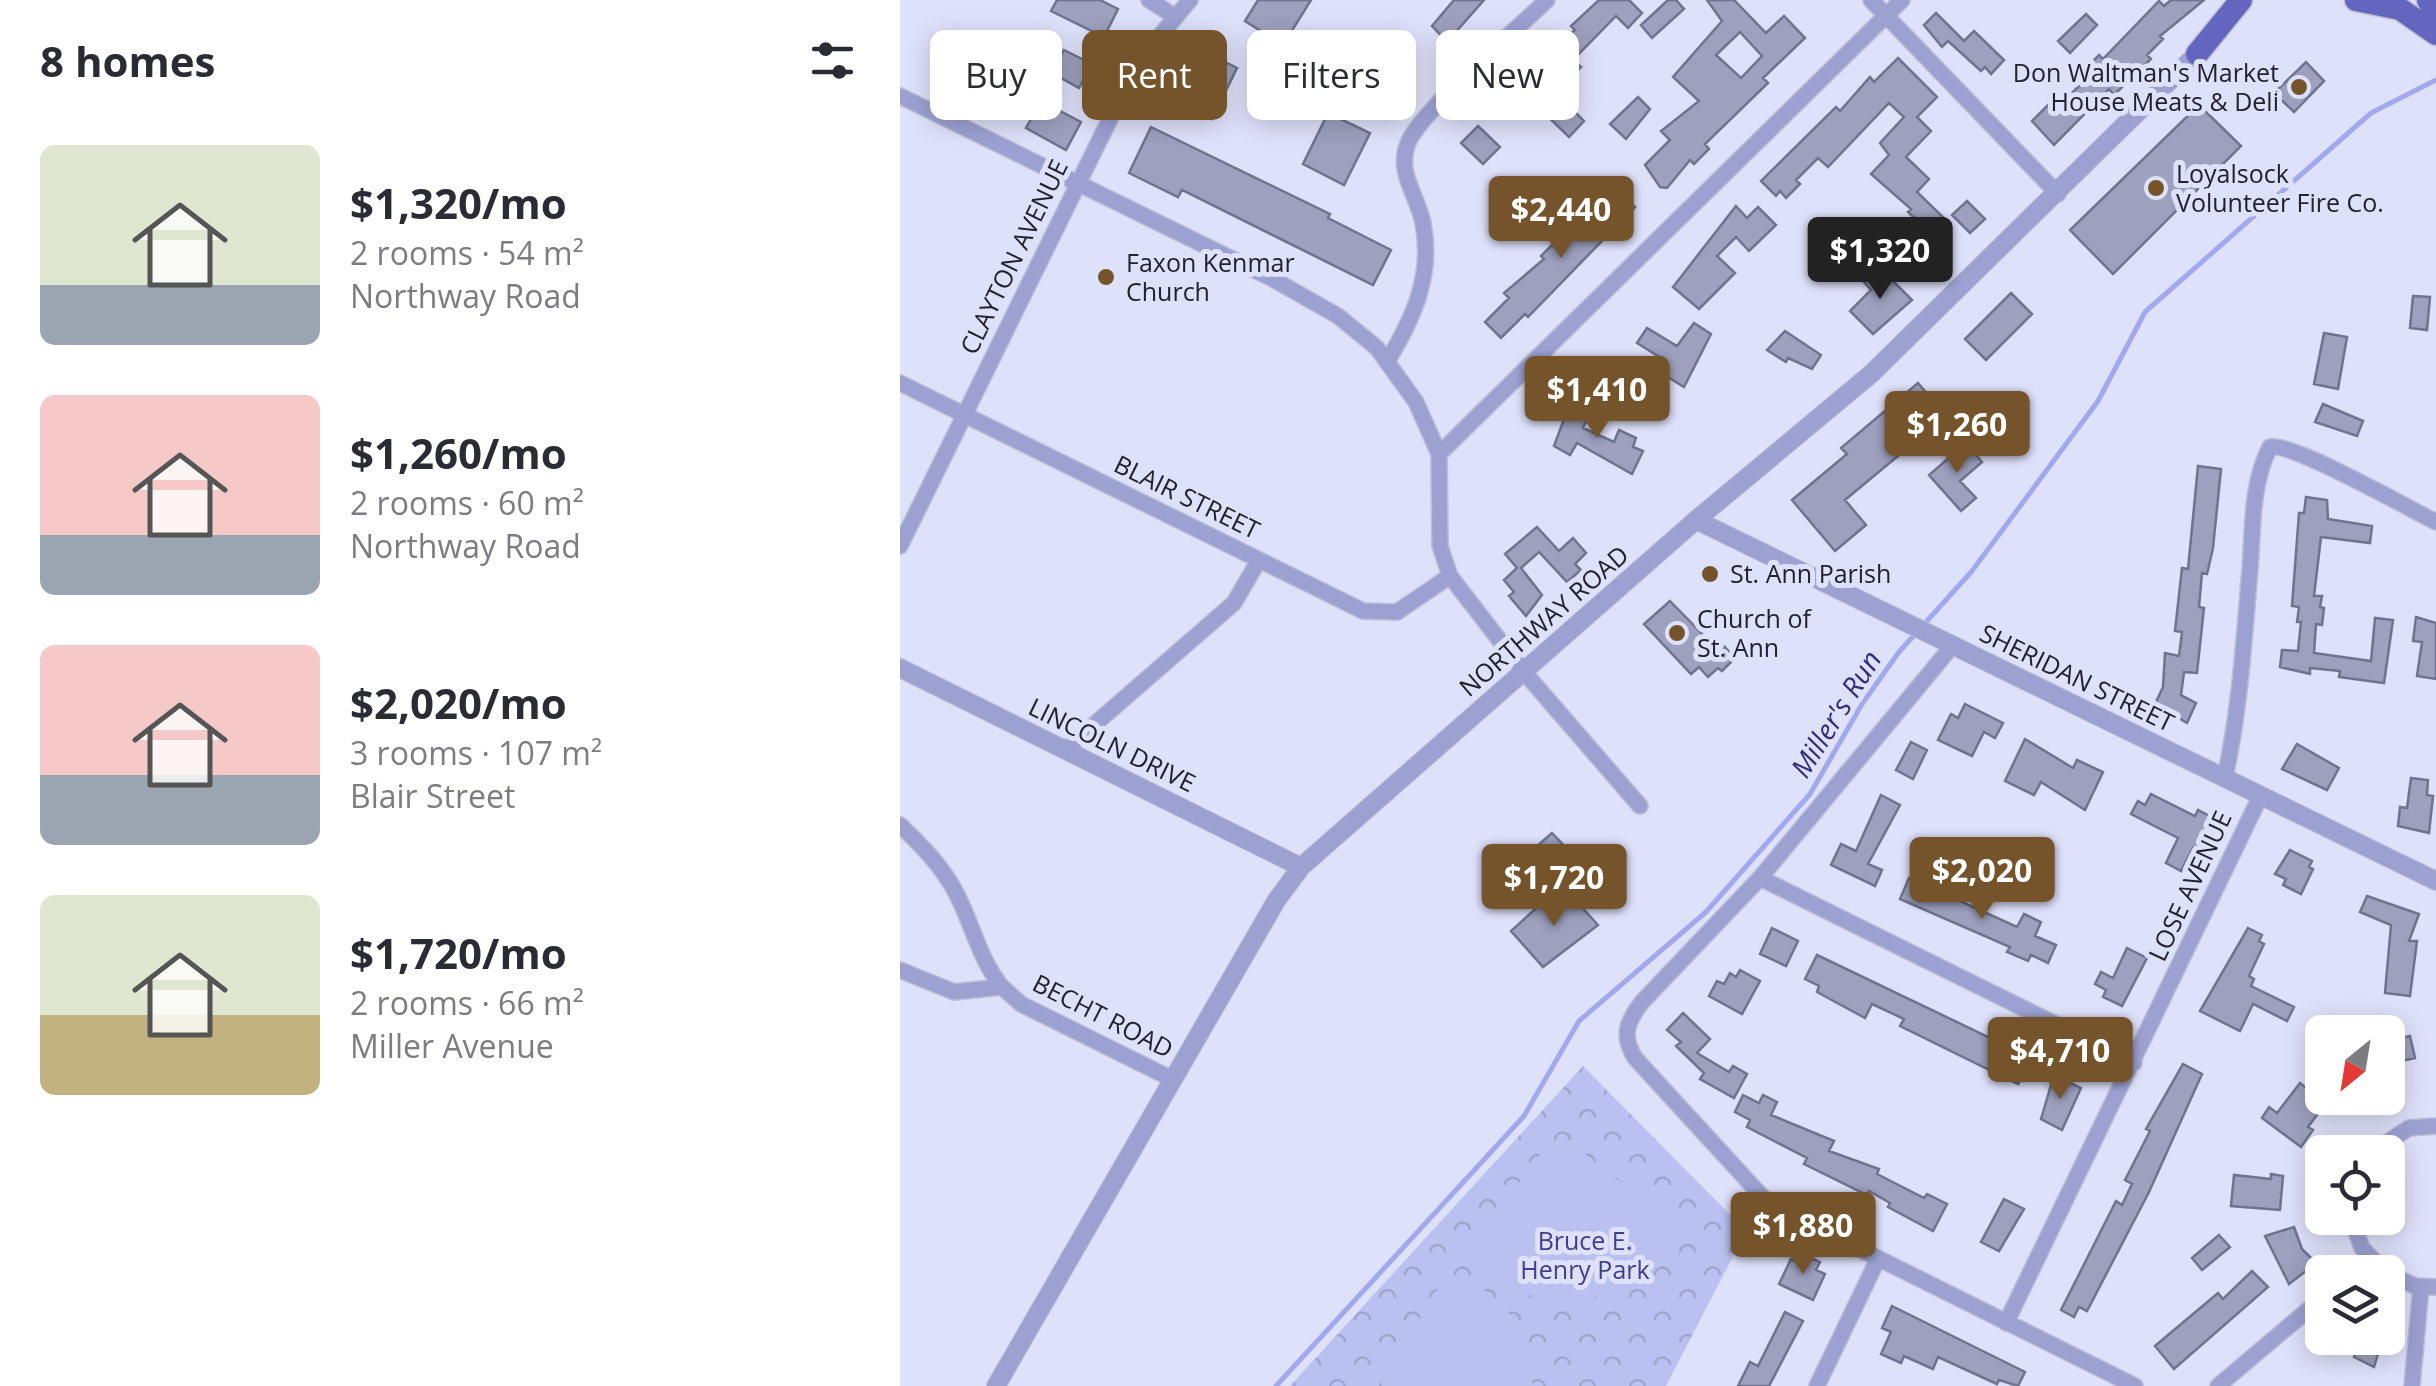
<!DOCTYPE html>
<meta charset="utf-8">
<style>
:root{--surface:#fff;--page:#f7f7f7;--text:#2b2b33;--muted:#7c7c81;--accent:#75542b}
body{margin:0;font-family:"Open Sans",sans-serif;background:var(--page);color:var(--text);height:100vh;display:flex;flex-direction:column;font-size:38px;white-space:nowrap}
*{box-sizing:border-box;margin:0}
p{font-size:32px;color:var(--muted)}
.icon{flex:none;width:55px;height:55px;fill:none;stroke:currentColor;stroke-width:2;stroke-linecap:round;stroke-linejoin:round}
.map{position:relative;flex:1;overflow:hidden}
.sheet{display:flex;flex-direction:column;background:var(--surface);width:900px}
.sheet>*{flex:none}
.guide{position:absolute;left:30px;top:30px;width:950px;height:90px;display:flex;gap:20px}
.needle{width:65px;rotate:210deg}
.fabs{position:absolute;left:1405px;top:1015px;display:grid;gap:20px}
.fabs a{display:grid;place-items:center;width:100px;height:100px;border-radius:15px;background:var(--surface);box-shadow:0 5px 25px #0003;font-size:50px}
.price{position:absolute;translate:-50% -85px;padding:0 22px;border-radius:10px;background:var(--accent);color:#fff;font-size:32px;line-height:65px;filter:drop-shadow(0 2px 5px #0008)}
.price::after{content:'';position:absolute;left:50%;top:60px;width:30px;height:22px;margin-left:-15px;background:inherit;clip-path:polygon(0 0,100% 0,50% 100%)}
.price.on{background:#222;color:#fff}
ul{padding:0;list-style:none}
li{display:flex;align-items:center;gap:30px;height:250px;padding:0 40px}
li span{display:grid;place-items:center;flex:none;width:280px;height:200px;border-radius:15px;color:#555}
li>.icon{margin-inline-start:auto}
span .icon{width:120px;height:120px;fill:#fffc;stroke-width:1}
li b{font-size:42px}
h2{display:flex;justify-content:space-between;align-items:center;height:120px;padding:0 40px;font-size:42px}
.chip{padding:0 35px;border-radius:15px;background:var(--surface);box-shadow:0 5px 25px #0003;font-size:35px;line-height:90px}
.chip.on{background:var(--accent);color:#fff}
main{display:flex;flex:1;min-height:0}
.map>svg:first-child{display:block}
.park{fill:url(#park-crowns)}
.pitch{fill:#bac0f0}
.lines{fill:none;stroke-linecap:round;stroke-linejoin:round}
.stream{stroke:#a2a8ed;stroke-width:5}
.building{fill:#9da1be;stroke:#70738f;stroke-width:2.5;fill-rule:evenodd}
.minor-casing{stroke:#bcbfd5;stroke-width:18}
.tertiary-casing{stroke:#bcbfd5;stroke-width:20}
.primary-casing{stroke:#bcbfd5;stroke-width:25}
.minor{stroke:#9ca1d2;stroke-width:15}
.tertiary{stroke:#9ca1d2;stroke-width:18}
.primary{stroke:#6465bf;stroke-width:22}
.poi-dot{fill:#75542b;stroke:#dee1fa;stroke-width:4}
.labels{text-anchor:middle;stroke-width:10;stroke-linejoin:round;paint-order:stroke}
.poi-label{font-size:25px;fill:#20222d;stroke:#dee1fa;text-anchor:start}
.street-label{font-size:25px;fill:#20222d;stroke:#dee1fa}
.park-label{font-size:25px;fill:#403e8f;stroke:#dee1fa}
.water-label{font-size:28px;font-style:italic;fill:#322d7d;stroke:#dee1fa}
</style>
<main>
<section class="sheet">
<h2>8 homes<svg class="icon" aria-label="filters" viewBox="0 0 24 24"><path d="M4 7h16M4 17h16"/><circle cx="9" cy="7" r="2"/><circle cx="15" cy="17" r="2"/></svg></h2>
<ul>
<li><span style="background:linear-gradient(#dfe7d0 70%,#9aa5b1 0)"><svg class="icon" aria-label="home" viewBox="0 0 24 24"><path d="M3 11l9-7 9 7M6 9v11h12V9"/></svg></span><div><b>$1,320/mo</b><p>2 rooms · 54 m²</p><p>Northway Road</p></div></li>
<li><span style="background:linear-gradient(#f6c9c9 70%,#9aa5b1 0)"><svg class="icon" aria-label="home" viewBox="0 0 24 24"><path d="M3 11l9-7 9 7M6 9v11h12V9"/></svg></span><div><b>$1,260/mo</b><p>2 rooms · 60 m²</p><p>Northway Road</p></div></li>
<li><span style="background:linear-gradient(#f6c9c9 65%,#9aa5b1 0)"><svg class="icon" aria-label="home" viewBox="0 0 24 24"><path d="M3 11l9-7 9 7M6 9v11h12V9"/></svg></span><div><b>$2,020/mo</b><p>3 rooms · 107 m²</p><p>Blair Street</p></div></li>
<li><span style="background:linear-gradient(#dfe7d0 60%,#c2b280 0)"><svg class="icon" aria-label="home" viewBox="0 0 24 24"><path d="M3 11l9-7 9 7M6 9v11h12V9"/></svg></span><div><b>$1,720/mo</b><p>2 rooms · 66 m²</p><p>Miller Avenue</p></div></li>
</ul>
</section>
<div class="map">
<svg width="1536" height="1386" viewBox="0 0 1536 1386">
<defs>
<pattern id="park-crowns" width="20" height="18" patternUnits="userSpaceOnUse" patternTransform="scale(2.5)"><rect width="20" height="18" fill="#bac0f0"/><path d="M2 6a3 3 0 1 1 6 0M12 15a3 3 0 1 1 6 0" fill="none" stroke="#a0a5ce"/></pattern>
</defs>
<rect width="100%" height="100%" fill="#dee1fa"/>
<path class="park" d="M683,1066L846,1231L766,1386H390Z"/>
<path class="pitch" d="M672,1144L786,1233C720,1312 644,1322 562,1259L646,1146Z
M545,1277C600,1282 633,1333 632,1386H482L481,1380Z"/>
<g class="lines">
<path class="stream" d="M376,1386L624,1116L679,1021L806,912L910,794L962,704L999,652L1072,571L1198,401L1245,312L1471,113L1536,80"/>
</g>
<path class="building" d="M157,0H200L218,9L204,37L151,11Z
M358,0H411L383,45L345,21Z
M554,0H584L547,42L532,26Z
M699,0H729L742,13L728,28L716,16L673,60L681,67L655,92L684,121L669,137L636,105L628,112L606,90L675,30L671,26Z
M768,0H776L784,9L752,38L741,25Z
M807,0H834L866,33L884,16L905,38L863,78L868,83L805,144L809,149L794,164L790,160L767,188L760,187L745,165L770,140L761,131L799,101L773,77L822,21ZM840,32L862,56L841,78L816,55Z
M1271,0H1304L1260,36L1263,39L1247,55L1251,59L1214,95L1209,89L1154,145L1132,121L1148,105L1154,111L1188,77L1183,71L1199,55L1203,59L1259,1L1264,6Z
M1036,13L1064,41L1074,31L1104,60L1091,74L1085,67L1081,71L1048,41L1042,47L1024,25Z
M1186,14L1197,25L1170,53L1158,41Z
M481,41L511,59L479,112L449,94Z
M298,48L337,68L312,119L273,100Z
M164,50L192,64L179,88L152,73Z
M998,58L1037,97L1017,117L1031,131L1006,157L1029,179L1017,192L1046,220L1032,235L1008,212L1011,209L971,174L989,155L980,143L1004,117L989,103L928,167L918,158L896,180L900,184L886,198L880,191L876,196L861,181L936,107L940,111L970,77L974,82Z
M1406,62L1424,81L1394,112L1374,93Z
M738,97L750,109L726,139L710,124Z
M141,101L181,122L166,150L126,128Z
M1299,105L1341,146L1213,274L1170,230Z
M428,113L470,133L444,185L403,164Z
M578,126L600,147L583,164L561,143Z
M251,127L430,214L428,218L491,250L473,285L282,190L278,197L229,173Z
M707,183L735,207L628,317L625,314L601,338L585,322L609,298L604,293L644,259L641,256L658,239L665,246L687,225L680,219Z
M1067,201L1085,219L1070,233L1052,215Z
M836,206L847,218L858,207L876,225L849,251L836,237L817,256L835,273L799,309L773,287Z
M979,267L1012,300L973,334L950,311L971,290L964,282Z
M1111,293L1132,314L1086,360L1065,339Z
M1513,296L1530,297L1527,330L1510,328Z
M794,323L811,334L784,387L758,371L764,360L737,343L747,328L777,346Z
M885,331L921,355L912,369L888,358L886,362L867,350Z
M1424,333L1447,337L1438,389L1414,384Z
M1018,383L1046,416L945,500L966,525L935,551L892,500L947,454L941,448Z
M670,403L690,412L683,428L714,442L719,430L736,438L733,447L743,451L732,474L677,443L670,455L654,446Z
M1423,404L1463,421L1457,436L1415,422Z
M1066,443L1082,462L1060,481L1076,498L1061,511L1029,475Z
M1298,466L1321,469L1313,548L1307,574L1302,573L1299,607L1304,608L1297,673L1284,672L1281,695L1296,703L1287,723L1255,704L1263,687L1265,653L1279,656L1282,632L1275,631L1282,568L1288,569Z
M1406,497L1427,500L1428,519L1472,526L1470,543L1421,537L1414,596H1422L1420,607L1424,608L1422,625L1416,624L1414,653L1471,661L1475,618L1493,620L1484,683L1439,677L1440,671L1410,668V674L1380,667L1382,650L1398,651L1401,622H1397L1399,607L1392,606L1399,513H1404Z
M637,527L659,551L673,538L686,553L675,564L681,570L667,582L639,552L621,568L642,595L626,616L609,596L614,592L604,580L617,568L605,554Z
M770,601L815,647L820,642L835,658L822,671L818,668L808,677L799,667L791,674L744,624Z
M1516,617L1536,623V679L1517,676L1522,642L1513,641Z
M1065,704L1103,723L1095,738L1084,732L1072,756L1038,740L1051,714L1058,718Z
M1125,739L1173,768L1177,760L1203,772L1185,810L1141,782L1134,795L1105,781Z
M1011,742L1027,750L1013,779L996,770Z
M1397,744L1439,768L1427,790L1382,769Z
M1511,778L1528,780L1527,795L1533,796L1529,833L1498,826L1500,807L1507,808Z
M1251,794L1295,816L1298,810L1315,819L1313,823L1319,826L1305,854L1293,848L1281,871L1266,863L1278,838L1231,814L1238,801L1245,805Z
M981,795L1000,805L968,864L982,870L975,886L931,865L941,844L956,851Z
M652,833L673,855L679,850L692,863L671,883L637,846Z
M1390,850L1412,861L1409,867L1413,869L1401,894L1383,885L1386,879L1375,874Z
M1009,878L1117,927L1124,914L1141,922L1135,936L1156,945L1148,963L1131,955L1128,961L1107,952L1110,947L1000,899Z
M668,892L698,925L643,967L611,931L642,903L649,910Z
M1467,896L1519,914L1509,941H1517L1510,996L1485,993L1491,925L1460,912Z
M872,928L898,941L886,966L860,954Z
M1348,928L1362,935L1359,941L1364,944L1349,976L1354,979L1351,986L1394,1007L1387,1021L1353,1004L1340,1031L1300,1011Z
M1227,948L1247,958L1222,1006L1203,997L1206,990L1195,984L1201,972L1213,978Z
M917,955L1132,1058L1118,1084L1000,1026L1004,1019L972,1004L965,1018L917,992L919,986L905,979Z
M840,970L860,981L842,1014L809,996L817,981L824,984L830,973L836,977Z
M783,1013L810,1039L797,1053L829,1072L833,1066L847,1074L834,1098L800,1079L804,1073L776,1046L781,1042L767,1030Z
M1510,1036L1515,1058L1488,1064V1041Z
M1283,1064L1302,1074L1249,1192L1187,1311L1179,1307L1174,1317L1161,1310L1216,1201L1222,1205L1232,1184L1225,1180L1250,1131L1246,1129Z
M1154,1075L1181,1088L1162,1130L1141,1119Z
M1400,1083L1426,1103L1408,1127L1413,1130L1401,1147L1362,1118L1369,1107L1377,1113Z
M843,1095L859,1103L863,1095L877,1102L871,1115L934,1141L929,1151L979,1169L977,1174L1024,1198L1027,1194L1047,1204L1033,1231L988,1207L990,1203L969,1191L967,1195L904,1164L907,1158L847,1127L850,1120L835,1112Z
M1371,1174L1383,1176L1380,1210L1331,1206L1334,1175L1371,1179Z
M1104,1199L1124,1209L1099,1251L1081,1242Z
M1394,1227L1402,1249L1416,1263L1389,1284L1365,1236Z
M1319,1235L1330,1247L1302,1270L1292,1258Z
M902,1254L920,1262L916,1270L925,1274L913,1300L879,1284L891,1259L898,1263Z
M1352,1271L1368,1287L1274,1369L1255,1346L1318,1293L1323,1299Z
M992,1306L1125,1372L1118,1386L1099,1380L1097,1384L1038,1357L1033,1369L1004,1356L1001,1363L981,1354L991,1332L982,1328Z
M885,1312L903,1321L869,1386H838L850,1362L858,1366Z
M1449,1338H1483L1474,1367L1454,1357L1456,1352L1445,1346Z"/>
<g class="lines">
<defs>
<path id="minor" d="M249,0L274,16
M971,0L1158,194
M0,96L371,278L438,316L477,348L516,402L539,454L540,546L550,576L624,672L740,806
M488,360C514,317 533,275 523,223C517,194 496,172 508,143C521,111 617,29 647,0
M0,383L463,611L497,612L550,576
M539,454L1002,0
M0,546L238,62L290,0
M1053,645L860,878L742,1002C727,1022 721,1035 735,1058L869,1204L1235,1386
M165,750L334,603L359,560
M1325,777C1340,709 1344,639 1350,569C1353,530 1351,483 1370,447C1392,442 1508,508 1536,522
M0,825C22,846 42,866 56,893C73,925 79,959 102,987
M860,878L1234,1063
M0,970L54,992L102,987L121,1004L272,1079
M1472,1152L1509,1128L1536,1126
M1451,1218L1462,1248L1485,1272
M1454,1272L1470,1259
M1488,1274L1515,1286L1536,1287
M1106,1323L1361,795
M917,1386L978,1259
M1318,1386L1422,1298
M1512,1386L1521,1287"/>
<path id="tertiary" d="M796,520L1536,881
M0,668L401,867
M96,1386L376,901L401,867L796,520L971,374L1305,46"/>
<path id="primary" d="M1456,0L1500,9L1536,34
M1528,0L1536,15
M1297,54L1341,0"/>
</defs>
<use href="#minor" class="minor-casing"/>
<use href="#tertiary" class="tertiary-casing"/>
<use href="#primary" class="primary-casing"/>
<use href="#minor" class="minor"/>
<use href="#tertiary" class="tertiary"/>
<use href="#primary" class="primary"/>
</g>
<g class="poi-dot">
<circle cx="1399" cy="87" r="10"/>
<circle cx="1256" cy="188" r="10"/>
<circle cx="206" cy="277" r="10"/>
<circle cx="810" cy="574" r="10"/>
<circle cx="777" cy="633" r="10"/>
</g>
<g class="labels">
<g class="poi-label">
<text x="1379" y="82" text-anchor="end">Don Waltman's Market<tspan x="1379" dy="29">House Meats &amp; Deli</tspan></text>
<text x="1276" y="183">Loyalsock<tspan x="1276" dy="29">Volunteer Fire Co.</tspan></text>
<text x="226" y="272">Faxon Kenmar<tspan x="226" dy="29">Church</tspan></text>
<text x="830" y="583">St. Ann Parish</text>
<text x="797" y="628">Church of<tspan x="797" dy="29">St. Ann</tspan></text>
</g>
<g class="street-label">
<text transform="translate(114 257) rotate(-64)" y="9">CLAYTON AVENUE</text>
<text transform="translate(287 497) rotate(26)" y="9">BLAIR STREET</text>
<text transform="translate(644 621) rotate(-41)" y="9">NORTHWAY ROAD</text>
<text transform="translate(1177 678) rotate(26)" y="9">SHERIDAN STREET</text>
<text transform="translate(212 745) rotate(26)" y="9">LINCOLN DRIVE</text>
<text transform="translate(1290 886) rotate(-65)" y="9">LOSE AVENUE</text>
<text transform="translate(203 1016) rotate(27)" y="9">BECHT ROAD</text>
</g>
<g class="park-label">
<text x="685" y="1250">Bruce E.<tspan x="685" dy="29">Henry Park</tspan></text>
</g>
<g class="water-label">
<text transform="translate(936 714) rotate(-58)" y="10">Miller's Run</text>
</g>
</g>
</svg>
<div class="fabs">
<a><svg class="needle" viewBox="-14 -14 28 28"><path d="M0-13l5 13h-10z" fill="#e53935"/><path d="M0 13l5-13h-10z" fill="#7c7c81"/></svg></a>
<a><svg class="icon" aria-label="locate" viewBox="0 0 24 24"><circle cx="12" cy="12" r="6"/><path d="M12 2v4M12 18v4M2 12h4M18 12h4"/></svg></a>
<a><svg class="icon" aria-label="layers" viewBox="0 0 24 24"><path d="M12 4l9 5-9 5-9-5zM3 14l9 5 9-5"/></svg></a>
</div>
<b class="price" style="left:661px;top:261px">$2,440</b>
<b class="price on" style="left:980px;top:302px">$1,320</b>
<b class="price" style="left:697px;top:441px">$1,410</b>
<b class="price" style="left:1057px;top:476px">$1,260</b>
<b class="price" style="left:1082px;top:922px">$2,020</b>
<b class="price" style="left:654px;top:929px">$1,720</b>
<b class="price" style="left:1160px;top:1102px">$4,710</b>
<b class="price" style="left:903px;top:1277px">$1,880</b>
<div class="guide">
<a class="chip">Buy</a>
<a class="chip on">Rent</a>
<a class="chip">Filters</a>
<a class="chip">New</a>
</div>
</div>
</main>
